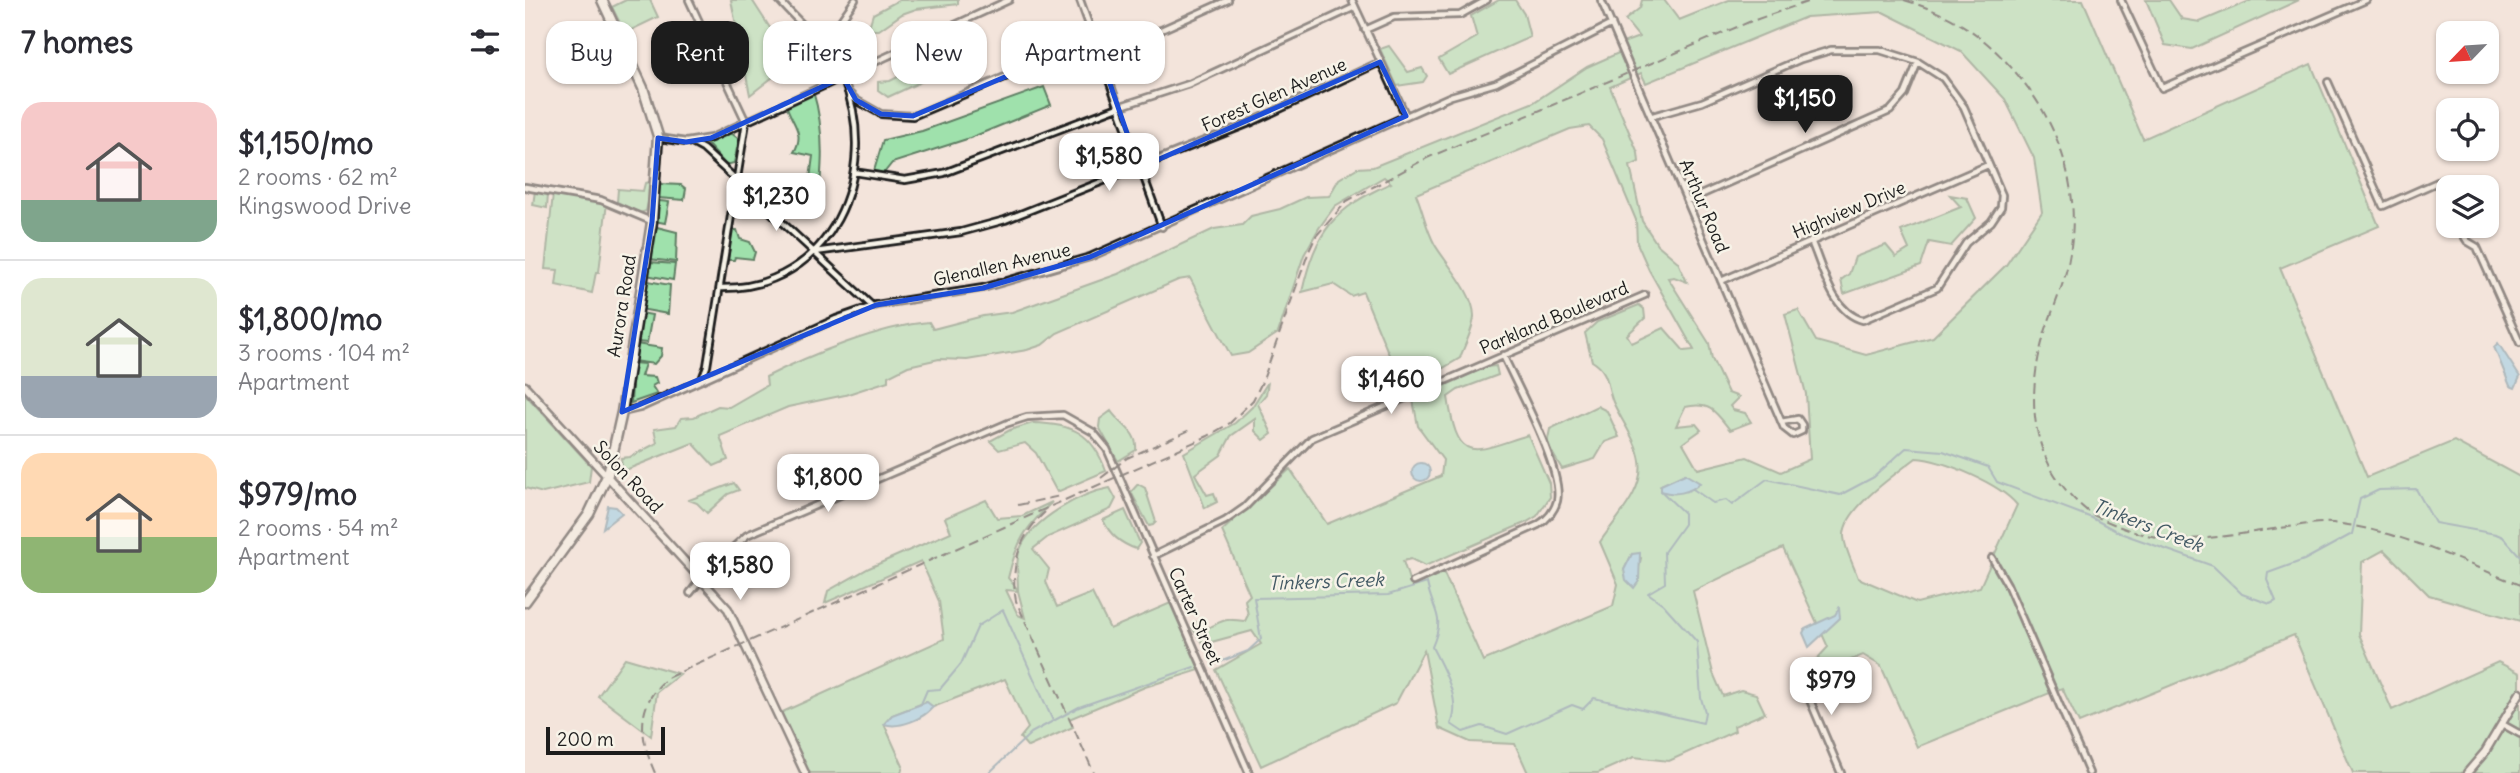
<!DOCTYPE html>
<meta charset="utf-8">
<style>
:root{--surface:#fff;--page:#f7f7f7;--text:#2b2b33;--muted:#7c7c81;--line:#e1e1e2;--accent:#1c1c1c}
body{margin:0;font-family:Delius,sans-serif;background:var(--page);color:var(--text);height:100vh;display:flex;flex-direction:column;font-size:26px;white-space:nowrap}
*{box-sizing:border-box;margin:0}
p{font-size:23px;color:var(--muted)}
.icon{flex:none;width:38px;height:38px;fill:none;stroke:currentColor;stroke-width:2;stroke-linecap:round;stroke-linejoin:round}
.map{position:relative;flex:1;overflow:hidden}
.panel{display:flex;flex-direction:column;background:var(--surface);width:525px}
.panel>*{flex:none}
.hud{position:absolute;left:21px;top:21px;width:665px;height:63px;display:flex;gap:14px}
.needle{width:46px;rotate:245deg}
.tools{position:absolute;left:1911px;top:21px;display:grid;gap:14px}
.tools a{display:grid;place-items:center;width:63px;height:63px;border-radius:14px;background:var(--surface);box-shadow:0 2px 5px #0004;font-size:35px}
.scale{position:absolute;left:21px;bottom:18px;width:119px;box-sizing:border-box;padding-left:7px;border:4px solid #1c1c1c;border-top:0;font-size:19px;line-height:24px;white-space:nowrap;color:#1c1c1c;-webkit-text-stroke:5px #f7f3e8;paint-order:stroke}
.price{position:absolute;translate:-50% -60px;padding:0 16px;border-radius:14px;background:#fff;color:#222;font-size:23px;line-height:46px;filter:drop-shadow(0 2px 4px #0008)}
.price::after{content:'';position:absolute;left:50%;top:42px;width:21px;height:16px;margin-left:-10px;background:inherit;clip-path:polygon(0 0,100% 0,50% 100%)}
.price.active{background:var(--accent);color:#fff}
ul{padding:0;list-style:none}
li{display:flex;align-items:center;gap:21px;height:175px;padding:0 21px}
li+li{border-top:2px solid var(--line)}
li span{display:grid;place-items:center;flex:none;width:196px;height:140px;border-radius:21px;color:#555}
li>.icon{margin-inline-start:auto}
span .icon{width:84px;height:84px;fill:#fffc;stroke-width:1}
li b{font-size:30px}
h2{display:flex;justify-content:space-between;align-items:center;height:84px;padding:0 21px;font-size:30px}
.chip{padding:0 24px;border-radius:21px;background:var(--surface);box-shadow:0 2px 5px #0004;font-size:24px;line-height:63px}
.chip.active{background:var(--accent);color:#fff}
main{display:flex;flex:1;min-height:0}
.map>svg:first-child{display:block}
.green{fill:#9fe1ac;stroke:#5e7e64;stroke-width:2;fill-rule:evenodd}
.water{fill:#88cbea;stroke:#5d8598;stroke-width:2}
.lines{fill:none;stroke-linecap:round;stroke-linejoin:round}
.stream{stroke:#5d8598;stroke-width:2}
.minor-casing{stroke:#1c1c1c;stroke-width:10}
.tertiary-casing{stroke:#1c1c1c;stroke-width:11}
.primary-casing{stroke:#1c1c1c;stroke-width:13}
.minor{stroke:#f7f3e8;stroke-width:4.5}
.tertiary{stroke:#f7f3e8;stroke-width:6}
.primary{stroke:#f7f3e8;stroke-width:8}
.rail{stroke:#1c1c1c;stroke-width:2;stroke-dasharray:10 5;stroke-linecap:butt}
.marked{fill:none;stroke:#1d4ed8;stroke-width:5;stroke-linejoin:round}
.labels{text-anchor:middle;stroke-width:5;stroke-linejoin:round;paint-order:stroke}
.street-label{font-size:18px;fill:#1c1c1c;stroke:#f7f3e8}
.water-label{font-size:19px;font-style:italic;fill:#425964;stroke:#f7f3e8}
</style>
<main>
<section class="panel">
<h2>7 homes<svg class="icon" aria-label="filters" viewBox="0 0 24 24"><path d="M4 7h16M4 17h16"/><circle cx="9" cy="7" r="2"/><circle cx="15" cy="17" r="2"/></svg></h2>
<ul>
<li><span style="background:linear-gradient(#f6c9c9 70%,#7fa58c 0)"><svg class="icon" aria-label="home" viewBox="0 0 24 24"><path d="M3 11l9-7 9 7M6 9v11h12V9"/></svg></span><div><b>$1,150/mo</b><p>2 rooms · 62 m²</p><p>Kingswood Drive</p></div></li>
<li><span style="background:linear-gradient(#dfe7d0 70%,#9aa5b1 0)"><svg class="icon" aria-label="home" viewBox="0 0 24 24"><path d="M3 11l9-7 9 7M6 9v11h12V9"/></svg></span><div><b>$1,800/mo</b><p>3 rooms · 104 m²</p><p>Apartment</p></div></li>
<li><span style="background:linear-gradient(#ffd9b3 60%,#8fb573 0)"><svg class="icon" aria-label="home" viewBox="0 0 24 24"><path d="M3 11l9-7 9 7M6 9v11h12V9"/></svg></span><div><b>$979/mo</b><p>2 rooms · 54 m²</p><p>Apartment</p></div></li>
</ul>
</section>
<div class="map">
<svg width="1995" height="773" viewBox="0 0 1995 773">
<rect width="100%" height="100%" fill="#f3e4db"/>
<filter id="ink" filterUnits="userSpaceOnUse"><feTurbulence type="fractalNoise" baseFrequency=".0143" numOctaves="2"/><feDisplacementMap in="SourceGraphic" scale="14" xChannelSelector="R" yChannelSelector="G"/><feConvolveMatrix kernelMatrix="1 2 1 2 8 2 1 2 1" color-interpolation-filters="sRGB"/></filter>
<g filter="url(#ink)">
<path class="green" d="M101,0H125L133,17L100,33L87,7Z
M206,0H227L267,62L225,95Z
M374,0H433V4L391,9L377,14L354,30H343L348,14Z
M974,0H990L999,14L1005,37L923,74L914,59L952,37L946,16Z
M1117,0H1139L1154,20L1204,0H1558L1618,139L1786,64L1854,226L1755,268L1842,477L1929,441L1995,477V621L1904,595L1859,550L1837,562L1834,634L1867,710L1973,662L1995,673V773H1828L1769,635L1554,723L1537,688L1392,747L1356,666L1338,655L1279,679L1278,674L1303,647L1258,548L1168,591L1188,673L1198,696L1216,690L1231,694L1240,713L1209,726L1210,731L1144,761L1109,757L1073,773H1003L990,744L945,742L914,728L899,650L871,703L736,766L691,670L736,644L727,631L679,644L667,628L671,622C685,634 688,622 702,620C707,619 714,621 720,621L723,615L720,600L725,595L697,531L765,469L802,524L916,476L918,460L893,426L888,400L961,367L971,366L973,375L933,390L923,397C933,467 948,452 1003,435L1024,483L1025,497L1012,516L1002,522L900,566L886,559L878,561L885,583L917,569L958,661L1088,606L1093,584L1075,542C1090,519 1120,491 1115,461C1112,441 1096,420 1088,402C1081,385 1085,372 1067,361L1060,333L1072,322L1114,305L1119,309L1120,318L1102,335L1107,343L1139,328L1159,351L1169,350L1124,270L1112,243L1111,220L1077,139L1064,126L1045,129L891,194C898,211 901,229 910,245C920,262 949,293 949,316C949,328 939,346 935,358L898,380L877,386L838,292L826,296L808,284L777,292C791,230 809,209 866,183L859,177L810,206L794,228L779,255L753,333L723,353L706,356L665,278L653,280L532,333L517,345L502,350L442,360L414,359L383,366L363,376V381L320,395L263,407L195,436L203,460L189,466L168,443L98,471L96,458L105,457L132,443L129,429L151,426L156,418L169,417L193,406L204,407L242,385L241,377C284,355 356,326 404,322L408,329L458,316L487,312L593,274L689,229L717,225L726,216L755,209L781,197L804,196L814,179L832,168L848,167L1009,102L1062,67L1098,51L1095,44L1114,37L1100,20L1115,8ZM1358,12L1436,51L1480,99L1509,158L1517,212L1481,265L1408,337L1341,355L1291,341L1273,310L1260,314L1281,394L1285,459L1256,472L1222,457L1173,469L1158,443L1176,430L1171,424L1151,426L1160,407C1185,401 1191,412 1205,430L1226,422L1220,413L1208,410L1205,406L1214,397L1203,393L1187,359L1184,343L1143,278L1149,277L1162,282L1153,262L1132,244L1117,221L1105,166L1114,162L1113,153L1085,87L1116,73L1121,83L1281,17ZM1391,458C1419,460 1475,484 1492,505L1455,587L1392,603L1333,578C1329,566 1320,550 1319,537C1317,510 1371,474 1391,458ZM1160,474L1168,489L1136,485ZM1107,554L1116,558L1113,572L1099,570Z
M1621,0H1644L1657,19L1675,22L1727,0H1774L1667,49L1640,45Z
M864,46L883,72L897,68L902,76L898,82L872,86L855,49Z
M432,47L443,55V62L436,70L415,73L363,97L353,90V82L365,81Z
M519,87L526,105L445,138L367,163L359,173L349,171L358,140L397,131Z
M288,91C301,133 297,172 292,215L281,209L288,156L269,152C281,132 266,123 261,104Z
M206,133L214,139L209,163L201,165L182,144Z
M125,182L127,186L121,211L115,213L92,202L93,189L118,191L120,183Z
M135,184L156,185L161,189L159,200L133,198Z
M10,191L23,193L22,208L8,205Z
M28,194L82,202L74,272H71L67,293L31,285L33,270L20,269Z
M1425,195L1442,198L1451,218L1426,246L1404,242L1396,266L1319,294L1316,280L1324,274L1330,257L1361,245L1371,257L1384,249L1376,231L1436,207Z
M135,201L144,202L140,223L129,221L132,203Z
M128,226L152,232L151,262L124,259Z
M207,230H212L215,239L225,242L230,252L228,259L210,257L209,260H203Z
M124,262L150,264L148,280L121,275Z
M123,281L145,285L143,314L115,309Z
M116,313L127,315L122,343L112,342Z
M111,344L137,348L136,356L129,364L108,361Z
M108,363L120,364L116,376L130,377L132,383L127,386L132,394L106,403Z
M743,382L741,394L733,404L747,434L739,440L730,431V419L706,436L696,455L670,474L682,495L689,493L692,502L680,508L659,453L710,423L727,407Z
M0,394L66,466L64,482L18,493L0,488Z
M1072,406L1082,411L1094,437L1080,442L1070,459L1037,469L1022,444L1025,429Z
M586,411C595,425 613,431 611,450L593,461L574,427L575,419Z
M508,423C547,424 567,432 581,471L532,492L511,453L500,443L474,450L465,441L485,430Z
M209,483L214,490L203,494L182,513L172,503L164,500Z
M613,484L620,488L631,522L628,525L624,526L606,492Z
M585,488L591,499L586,509L523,537L508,549L524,569L521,582L532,607L567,593L585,629L648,602L678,669L620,687L544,719L548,727L503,747L495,738L503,728L480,679L408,707L401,702L367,715L359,724L378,766L376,773H280L253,714L419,639L414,601L396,561L300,603L303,591L344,568L426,532L420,518L461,500L472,518L497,516L527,502C500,529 492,540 483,578L493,590C493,577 490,559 496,547C509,519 555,493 585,488ZM481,590L493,591L500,618L493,615Z
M600,510L615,543L611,549C595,543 585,535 578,520Z
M100,658L155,674L132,692L126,736L73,696Z"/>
<path class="water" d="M1973,343L1995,377L1990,388L1985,386L1969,347Z
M887 472a9 9 0 1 1 18 0a9 9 0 1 1-18 0Z
M1160,474L1175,483C1165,493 1149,496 1136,491V485Z
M83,506L91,507L97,513L78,528Z
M1115,553L1114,581L1109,588L1101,580L1099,570L1107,554Z
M1314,608L1315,618L1284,647L1278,633L1280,629L1310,615Z
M402,702L408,707C398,719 374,729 359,724L367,715Z"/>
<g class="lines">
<path class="stream" d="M1168,489L1188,503L1201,500L1207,505L1242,479L1315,495L1349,477L1381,448L1418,451L1463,467L1472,482L1567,518L1595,533L1688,566L1717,594L1745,604L1751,601L1742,580L1743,573L1779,560L1827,534L1835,499L1854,490L1891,489L1910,523L1971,534L1978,537L1995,556
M687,665L723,651L736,639L729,598L863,595L902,583C908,614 921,614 907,647C918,669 937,700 926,724L938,732L957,726L982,734L1047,705L1058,709L1069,698L1178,723L1180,712L1176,698L1172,642L1138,604L1123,593L1140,583L1139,552L1159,524V513L1136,491
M396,704L402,690L415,689L436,664L453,626L478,610L528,721
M464,773L506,733L554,707L669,667"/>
<defs>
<path id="minor" d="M164,0L221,122L182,366L177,379
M555,0L637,227
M827,0L881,116
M1076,0L1259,428L1268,435L1277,431V425L1273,419L1256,422
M1596,0L1637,88L1841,0
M840,30L869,17L935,15L962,0
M310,60L316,20L330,0
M1803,82L1858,206L1917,180L1923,203
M323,92L331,100L356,114L388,116L515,62L636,30L703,0
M1128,116L1177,102L1276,59L1306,50H1355L1393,62L1418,78L1439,107L1477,195L1476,207L1466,222L1441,243L1412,288L1338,320C1307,313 1298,268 1286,241
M134,138L161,142L186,138L484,0
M167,143L178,149L347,306
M329,172L380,180L419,173L593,107L664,84L830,7
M0,187L76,200L126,221
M1162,201L1365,111L1380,94L1393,62
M1933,226L1942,241L1952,247L1995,343
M290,252L436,232L480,220L727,122L855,62
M1196,281L1463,165
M195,288C306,290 357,172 318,78C305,46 276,26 254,0
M98,412L115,408L311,319L351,305L458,288L565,257L926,96L971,83L1087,24
M628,556L700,521L720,507L787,438L1120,295
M1467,558L1482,584L1564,773
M888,582L1013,525C1023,519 1029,512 1032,501C1039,471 992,386 978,355
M165,593L182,572L222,535L483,423L502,417L538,415L568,432L582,449L724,773
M1273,672L1316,773
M1977,724L1995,734"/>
<path id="tertiary" d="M0,386L203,609L280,773
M1942,773L1960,752L1995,693"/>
<path id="primary" d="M0,602L64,514L83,474L97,412L127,222L133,136L118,88L77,0"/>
</defs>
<use href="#minor" class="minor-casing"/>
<use href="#tertiary" class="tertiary-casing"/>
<use href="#primary" class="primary-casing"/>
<use href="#minor" class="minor"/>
<use href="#tertiary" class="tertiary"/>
<use href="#primary" class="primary"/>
<path class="rail" d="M1379,0C1431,16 1461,36 1496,79C1536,128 1557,194 1544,258C1540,282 1529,306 1521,329C1500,395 1503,461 1560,509C1569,517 1582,521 1593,526C1647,549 1699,536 1755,528C1773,526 1790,522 1808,523C1874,530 1934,561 1995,585
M576,478L602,458L665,430
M493,505L535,496
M520,512C494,536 485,566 491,601L569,773
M130,773C114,737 110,703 144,677L683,436L705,423L728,400L738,380L784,251L791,236L822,201L902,158L1224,22L1288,0"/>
</g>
</g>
<path d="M0 0H1995V773H0ZM572,46L614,168L855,62L881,116L565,257L458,288L351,305L97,412L127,222L133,138L161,142L186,138L318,77L331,100L356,114L388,116L515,62Z" fill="#f3e4db" fill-opacity=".55" fill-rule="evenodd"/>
<path class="marked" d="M572,46L614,168L855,62L881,116L565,257L458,288L351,305L97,412L127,222L133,138L161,142L186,138L318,77L331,100L356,114L388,116L515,62Z"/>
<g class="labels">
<g class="street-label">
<text transform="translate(749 95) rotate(-24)" y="6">Forest Glen Avenue</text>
<text transform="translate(1179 206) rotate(67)" y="6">Arthur Road</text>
<text transform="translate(1324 210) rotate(-23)" y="6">Highview Drive</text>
<text transform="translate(477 265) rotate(-13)" y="6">Glenallen Avenue</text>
<text transform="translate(97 306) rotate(-81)" y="6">Aurora Road</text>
<text transform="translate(1029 318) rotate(-23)" y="6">Parkland Boulevard</text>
<text transform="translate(103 477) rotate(47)" y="6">Solon Road</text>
<text transform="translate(670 616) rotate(66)" y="6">Carter Street</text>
</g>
<g class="water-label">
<text transform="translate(1623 525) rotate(21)" y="7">Tinkers Creek</text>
<text transform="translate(801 581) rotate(-2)" y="7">Tinkers Creek</text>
</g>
</g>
</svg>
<div class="tools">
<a><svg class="needle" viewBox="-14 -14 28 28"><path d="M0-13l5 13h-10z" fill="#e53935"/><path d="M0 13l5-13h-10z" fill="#7c7c81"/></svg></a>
<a><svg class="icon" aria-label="locate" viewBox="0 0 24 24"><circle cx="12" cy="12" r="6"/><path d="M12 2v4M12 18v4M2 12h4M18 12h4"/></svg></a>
<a><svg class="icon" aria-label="layers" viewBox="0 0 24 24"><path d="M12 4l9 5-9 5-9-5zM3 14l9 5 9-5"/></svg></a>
</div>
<div class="scale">200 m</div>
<b class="price active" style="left:1280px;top:135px">$1,150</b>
<b class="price" style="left:584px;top:193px">$1,580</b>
<b class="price" style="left:251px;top:233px">$1,230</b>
<b class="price" style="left:866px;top:416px">$1,460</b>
<b class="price" style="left:303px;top:514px">$1,800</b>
<b class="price" style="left:215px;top:602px">$1,580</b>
<b class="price" style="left:1306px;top:717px">$979</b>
<div class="hud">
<a class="chip">Buy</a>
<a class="chip active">Rent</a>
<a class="chip">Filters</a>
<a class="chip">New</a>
<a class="chip">Apartment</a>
</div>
</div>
</main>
